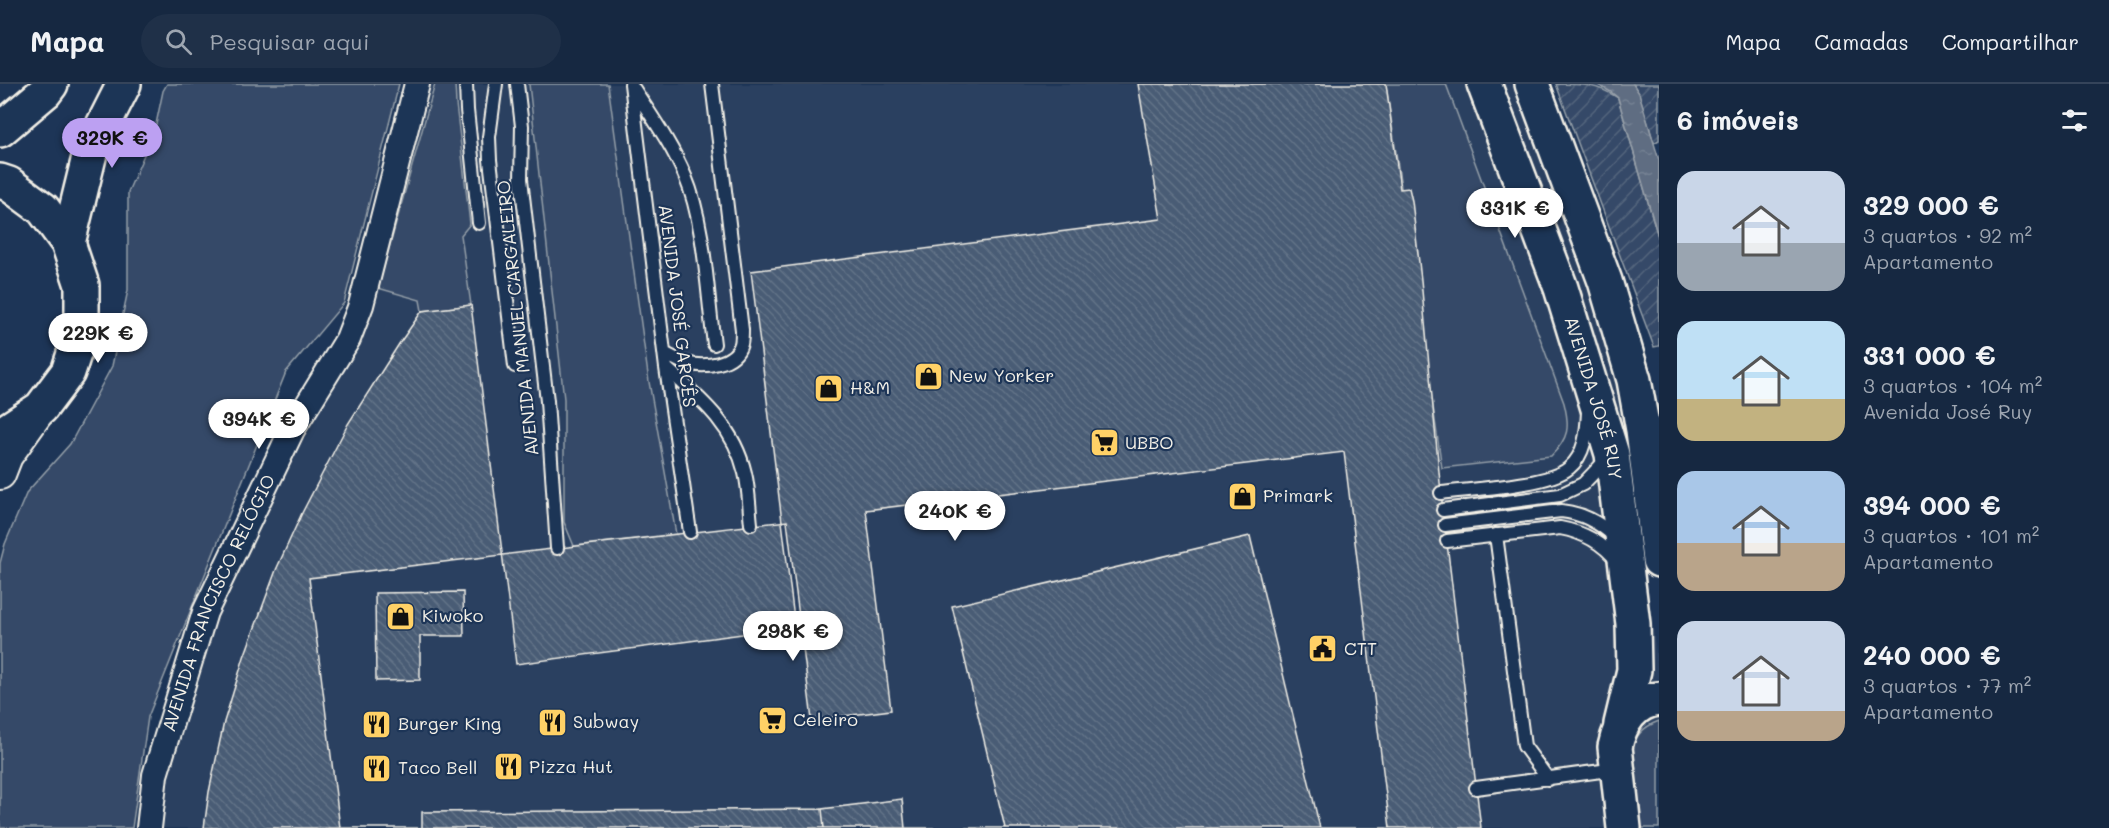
<!DOCTYPE html>
<html lang="pt">
<meta charset="utf-8">
<style>
:root{--surface:#162841;--page:#1f3048;--text:#f1f3f6;--muted:#9ea6b1;--line:#35445a;--accent:#bca0f2}
body{margin:0;font-family:Mali,sans-serif;background:var(--page);color:var(--text);height:100vh;display:flex;flex-direction:column;font-size:22px;white-space:nowrap}
*{box-sizing:border-box;margin:0}
p{font-size:20px;color:var(--muted)}
.icon{flex:none;width:33px;height:33px;fill:none;stroke:currentColor;stroke-width:2;stroke-linecap:round;stroke-linejoin:round}
.map{position:relative;flex:1;overflow:hidden}
.details{display:flex;flex-direction:column;background:var(--surface);width:450px}
.details>*{flex:none}
.price{position:absolute;translate:-50% -51px;padding:0 14px;border-radius:21px;background:#fff;color:#222;font-size:20px;line-height:39px;filter:drop-shadow(0 2px 3px #0008)}
.price::after{content:'';position:absolute;left:50%;top:36px;width:18px;height:14px;margin-left:-9px;background:inherit;clip-path:polygon(0 0,100% 0,50% 100%)}
.price.selected{background:var(--accent);color:#111}
ul{padding:0;list-style:none}
li{display:flex;align-items:center;gap:18px;height:150px;padding:0 18px}
li span{display:grid;place-items:center;flex:none;width:168px;height:120px;border-radius:18px;color:#555}
li>.icon{margin-inline-start:auto}
span .icon{width:72px;height:72px;fill:#fffc;stroke-width:1}
li b{font-size:26px}
h2{display:flex;justify-content:space-between;align-items:center;height:72px;padding:0 18px;font-size:26px}
header{display:flex;align-items:center;gap:36px;box-sizing:border-box;height:84px;padding:0 30px;background:var(--surface);border-bottom:2px solid var(--line)}
header strong{font-size:28px}
nav{display:flex;gap:33px;margin-inline-start:auto;font-size:21px}
.search{width:420px;height:54px;background:var(--page);display:flex;align-items:center;gap:15px;box-sizing:border-box;padding:0 21px;border-radius:33px;color:var(--muted);font-size:22px}
main{display:flex;flex:1;min-height:0}
.map>svg:first-child{display:block}
.built{fill:#2a4060}
.grass{fill:#354a67;stroke:#949ea8;stroke-width:1.5}
.garden{fill:url(#garden-furrows);stroke:#949ea8;stroke-width:1.5}
.water{fill:url(#water-ripples);stroke:#9aa2ab;stroke-width:1.5}
.building{fill:url(#building-back-hatch);stroke:#f4f1e8;stroke-width:1.5;fill-rule:evenodd}
.lines{fill:none;stroke-linecap:round;stroke-linejoin:round}
.service-casing{stroke:#f4f1e8;stroke-width:16}
.minor-casing{stroke:#f4f1e8;stroke-width:28}
.tertiary-casing{stroke:#f4f1e8;stroke-width:34}
.secondary-casing{stroke:#f4f1e8;stroke-width:38}
.service{stroke:#1d3557;stroke-width:12}
.minor{stroke:#1d3557;stroke-width:24}
.tertiary{stroke:#1d3557;stroke-width:30}
.secondary{stroke:#1d3557;stroke-width:33}
.labels{text-anchor:middle;stroke-width:4.5;stroke-linejoin:round;paint-order:stroke}
.street-label{font-size:18px;fill:#f4f1e8;stroke:#1d3557}
.poi-label{font-size:18px;fill:#f4f1e8;stroke:#1d3557;text-anchor:start}
</style>
<header>
<strong>Mapa</strong>
<div class="search"><svg class="icon" aria-label="search" viewBox="0 0 24 24"><circle cx="10" cy="10" r="6"/><path d="M15 15l6 6"/></svg>Pesquisar aqui</div>
<nav><a>Mapa</a><a>Camadas</a><a>Compartilhar</a></nav>
</header>
<main>
<div class="map">
<svg width="1659" height="744" viewBox="0 0 1659 744">
<defs>
<pattern id="garden-furrows" width="10" height="10" patternUnits="userSpaceOnUse" patternTransform="scale(1.5)"><rect width="10" height="10" fill="#354a67"/><path d="M-1 1l2-2M0 10L10 0M9 11l2-2" fill="none" stroke="#53657d"/></pattern>
<pattern id="water-ripples" width="26" height="14" patternUnits="userSpaceOnUse" patternTransform="scale(1.5)"><rect width="26" height="14" fill="#5e6d82"/><path d="M2 4q2-2 4 0t4 0M15 11q2-2 4 0t4 0" fill="none" stroke="#768294"/></pattern>
<pattern id="building-back-hatch" width="6" height="6" patternUnits="userSpaceOnUse" patternTransform="scale(1.5)"><rect width="6" height="6" fill="#485b74"/><path d="M-1 5l2 2M0 0l6 6M5-1l2 2" fill="none" stroke="#637388"/></pattern>
</defs>
<rect width="100%" height="100%" fill="#1d3557"/>
<filter id="ink" filterUnits="userSpaceOnUse"><feTurbulence type="fractalNoise" baseFrequency=".0167" numOctaves="2"/><feDisplacementMap in="SourceGraphic" scale="12" xChannelSelector="R" yChannelSelector="G"/><feConvolveMatrix kernelMatrix="1 2 1 2 8 2 1 2 1" color-interpolation-filters="sRGB"/></filter>
<g filter="url(#ink)">
<path class="built" d="M417,0H1515L1590,206L1610,267L1625,325L1659,591V744H149L205,528L348,255Z"/>
<path class="grass" d="M167,0H399L344,219L286,288L148,633L132,744H0V479L5,460L27,408L70,360L112,282L128,206V108L155,45L163,7Z
M435,0H455L456,20L470,140L461,151L471,221L422,227L420,216L378,204Z
M529,0H608L649,298L676,450L574,462L564,438V315Z
M1386,0H1446L1564,319C1570,343 1569,354 1551,372L1442,384Z
M1659,637V744H1639L1631,669C1634,652 1643,643 1659,637Z"/>
<path class="garden" d="M1556,0C1582,0 1597,0 1618,14L1659,156V262L1654,263Z
M1633,0H1659V56L1654,59L1639,10Z"/>
<path class="water" d="M1596,0H1633L1639,9L1659,76V156L1618,14L1611,8Z"/>
<path class="building" d="M1138,0H1386L1400,105L1409,104L1412,117L1421,196L1441,409L1481,744H824L822,725L422,728V744H204L209,708L224,638L244,573L276,486L302,429L348,340L399,260L422,227L471,221L516,580L795,543L751,187L1161,135Z
M1344,368L1390,744H1320L1250,452L952,522L1005,744H905L902,715L822,725L824,744H340L309,494L787,437L812,636L891,626L866,426ZM463,508L464,552H420V596L376,597L375,509Z"/>
<g class="lines">
<defs>
<path id="service" d="M466,0L467,26L479,139
M496,0L489,53L490,76L515,282
M517,0L522,42L521,95L547,317L557,464
M631,0L666,284L690,448
M634,5C652,33 672,61 685,92C705,139 707,208 714,260
M664,269C671,272 679,278 686,279C704,284 735,281 741,260C742,256 742,250 742,246L712,0
M666,284C701,315 734,342 745,389C749,405 749,423 751,440
M1441,409C1470,405 1548,402 1569,384C1585,371 1587,348 1588,328
M1443,426L1560,411L1583,400L1607,375
M1445,441L1561,427C1582,429 1600,439 1615,453
M1496,451L1524,662L1548,695
M1447,457L1560,444C1582,448 1603,459 1617,477
M1476,704L1616,685"/>
<g id="minor">
<path id="s1" d="M149,744L155,691L205,528L292,346L348,255L361,221L417,0"/>
</g>
<path id="tertiary" d="M0,390L7,372L40,326"/>
<g id="secondary">
<path id="s2" d="M1484,0L1561,204L1612,370L1633,540L1634,586L1621,640"/>
<path d="M1532,0L1605,197L1634,296L1643,346L1659,476"/>
<path d="M0,46L45,8L51,0"/>
<path d="M0,97L9,100L43,125L68,159L82,201V246L68,288L41,324L0,351"/>
<path d="M68,159L91,65L124,0"/>
<path d="M1624,744L1615,663C1620,639 1633,617 1659,615"/>
</g>
</defs>
<use href="#service" class="service-casing"/>
<use href="#minor" class="minor-casing"/>
<use href="#tertiary" class="tertiary-casing"/>
<use href="#secondary" class="secondary-casing"/>
<use href="#service" class="service"/>
<use href="#minor" class="minor"/>
<use href="#tertiary" class="tertiary"/>
<use href="#secondary" class="secondary"/>
</g>
</g>
<defs>
<symbol id="shop-square" viewBox="-11 -11 22 22"><rect x="-9" y="-9" width="18" height="18" rx="4" fill="#ffd166" stroke="#1d3557"/><path d="M-5-2.5h2.3a2.7 3.5 0 0 1 5.4 0H5L5.5 6h-11ZM-1.5-2.5h3a1.5 2.3 0 0 0-3 0Z" fill="#111"/></symbol>
<symbol id="supermarket-square" viewBox="-11 -11 22 22"><rect x="-9" y="-9" width="18" height="18" rx="4" fill="#ffd166" stroke="#1d3557"/><path d="M-6-5.5h2.5l.6 2H6L4.5 2H-2.5L-4.4-4H-6ZM-1.5 3.2a1.3 1.3 0 1 0 .1 0ZM3 3.2a1.3 1.3 0 1 0 .1 0Z" fill="#111"/></symbol>
<symbol id="civic-square" viewBox="-11 -11 22 22"><rect x="-9" y="-9" width="18" height="18" rx="4" fill="#ffd166" stroke="#1d3557"/><path d="M-.6-6.5H3V-4.5H.6V-3L4-1V1h2V6H-6V1h2V-1L-.6-3ZM-1.2 2.5V6h2.4V2.5Z" fill="#111"/></symbol>
<symbol id="restaurant-square" viewBox="-11 -11 22 22"><rect x="-9" y="-9" width="18" height="18" rx="4" fill="#ffd166" stroke="#1d3557"/><path d="M-5-6h1v4h1v-4h1v4h1v-4h1v5L-1.5 .5V6h-2V.5L-5-1ZM5-6V6H3V1.5H1.5Q1.5-4 5-6Z" fill="#111"/></symbol>
</defs>
<g fill-rule="evenodd">
<use href="#shop-square" x="912" y="276" width="33" height="33"/>
<use href="#shop-square" x="812" y="288" width="33" height="33"/>
<use href="#supermarket-square" x="1088" y="342" width="33" height="33"/>
<use href="#shop-square" x="1226" y="396" width="33" height="33"/>
<use href="#shop-square" x="384" y="516" width="33" height="33"/>
<use href="#civic-square" x="1306" y="548" width="33" height="33"/>
<use href="#supermarket-square" x="756" y="620" width="33" height="33"/>
<use href="#restaurant-square" x="536" y="622" width="33" height="33"/>
<use href="#restaurant-square" x="360" y="624" width="33" height="33"/>
<use href="#restaurant-square" x="492" y="666" width="33" height="33"/>
<use href="#restaurant-square" x="360" y="668" width="33" height="33"/>
</g>
<g class="labels">
<g class="street-label">
<text transform="translate(677 222) rotate(83)" y="6">AVENIDA JOSÉ GARCÊS</text>
<text transform="translate(518 234) rotate(-96)" y="6">AVENIDA MANUEL CARGALEIRO</text>
<text dy="6" stroke="none"><textPath href="#s2" startOffset="333">AVENIDA JOSÉ RUY</textPath></text>
<text dy="6" stroke="none"><textPath href="#s1" startOffset="237">AVENIDA FRANCISCO RELÓGIO</textPath></text>
</g>
<g class="poi-label">
<text x="949" y="298">New Yorker</text>
<text x="850" y="310">H&amp;M</text>
<text x="1125" y="365">UBBO</text>
<text x="1263" y="418">Primark</text>
<text x="422" y="538">Kiwoko</text>
<text x="1344" y="571">CTT</text>
<text x="793" y="642">Celeiro</text>
<text x="573" y="644">Subway</text>
<text x="398" y="646">Burger King</text>
<text x="529" y="689">Pizza Hut</text>
<text x="398" y="690">Taco Bell</text>
</g>
</g>
</svg>
<b class="price selected" style="left:112px;top:85px">329K €</b>
<b class="price" style="left:1515px;top:155px">331K €</b>
<b class="price" style="left:98px;top:280px">229K €</b>
<b class="price" style="left:259px;top:366px">394K €</b>
<b class="price" style="left:955px;top:458px">240K €</b>
<b class="price" style="left:793px;top:578px">298K €</b>
</div>
<section class="details">
<h2>6 imóveis<svg class="icon" aria-label="filters" viewBox="0 0 24 24"><path d="M4 7h16M4 17h16"/><circle cx="9" cy="7" r="2"/><circle cx="15" cy="17" r="2"/></svg></h2>
<ul>
<li><span style="background:linear-gradient(#c9d6e8 60%,#9aa5b1 0)"><svg class="icon" aria-label="home" viewBox="0 0 24 24"><path d="M3 11l9-7 9 7M6 9v11h12V9"/></svg></span><div><b>329 000 €</b><p>3 quartos · 92 m²</p><p>Apartamento</p></div></li>
<li><span style="background:linear-gradient(#bfe0f5 65%,#c2b280 0)"><svg class="icon" aria-label="home" viewBox="0 0 24 24"><path d="M3 11l9-7 9 7M6 9v11h12V9"/></svg></span><div><b>331 000 €</b><p>3 quartos · 104 m²</p><p>Avenida José Ruy</p></div></li>
<li><span style="background:linear-gradient(#a9c7e8 60%,#b9a48a 0)"><svg class="icon" aria-label="home" viewBox="0 0 24 24"><path d="M3 11l9-7 9 7M6 9v11h12V9"/></svg></span><div><b>394 000 €</b><p>3 quartos · 101 m²</p><p>Apartamento</p></div></li>
<li><span style="background:linear-gradient(#c9d6e8 75%,#b9a48a 0)"><svg class="icon" aria-label="home" viewBox="0 0 24 24"><path d="M3 11l9-7 9 7M6 9v11h12V9"/></svg></span><div><b>240 000 €</b><p>3 quartos · 77 m²</p><p>Apartamento</p></div></li>
</ul>
</section>
</main>
